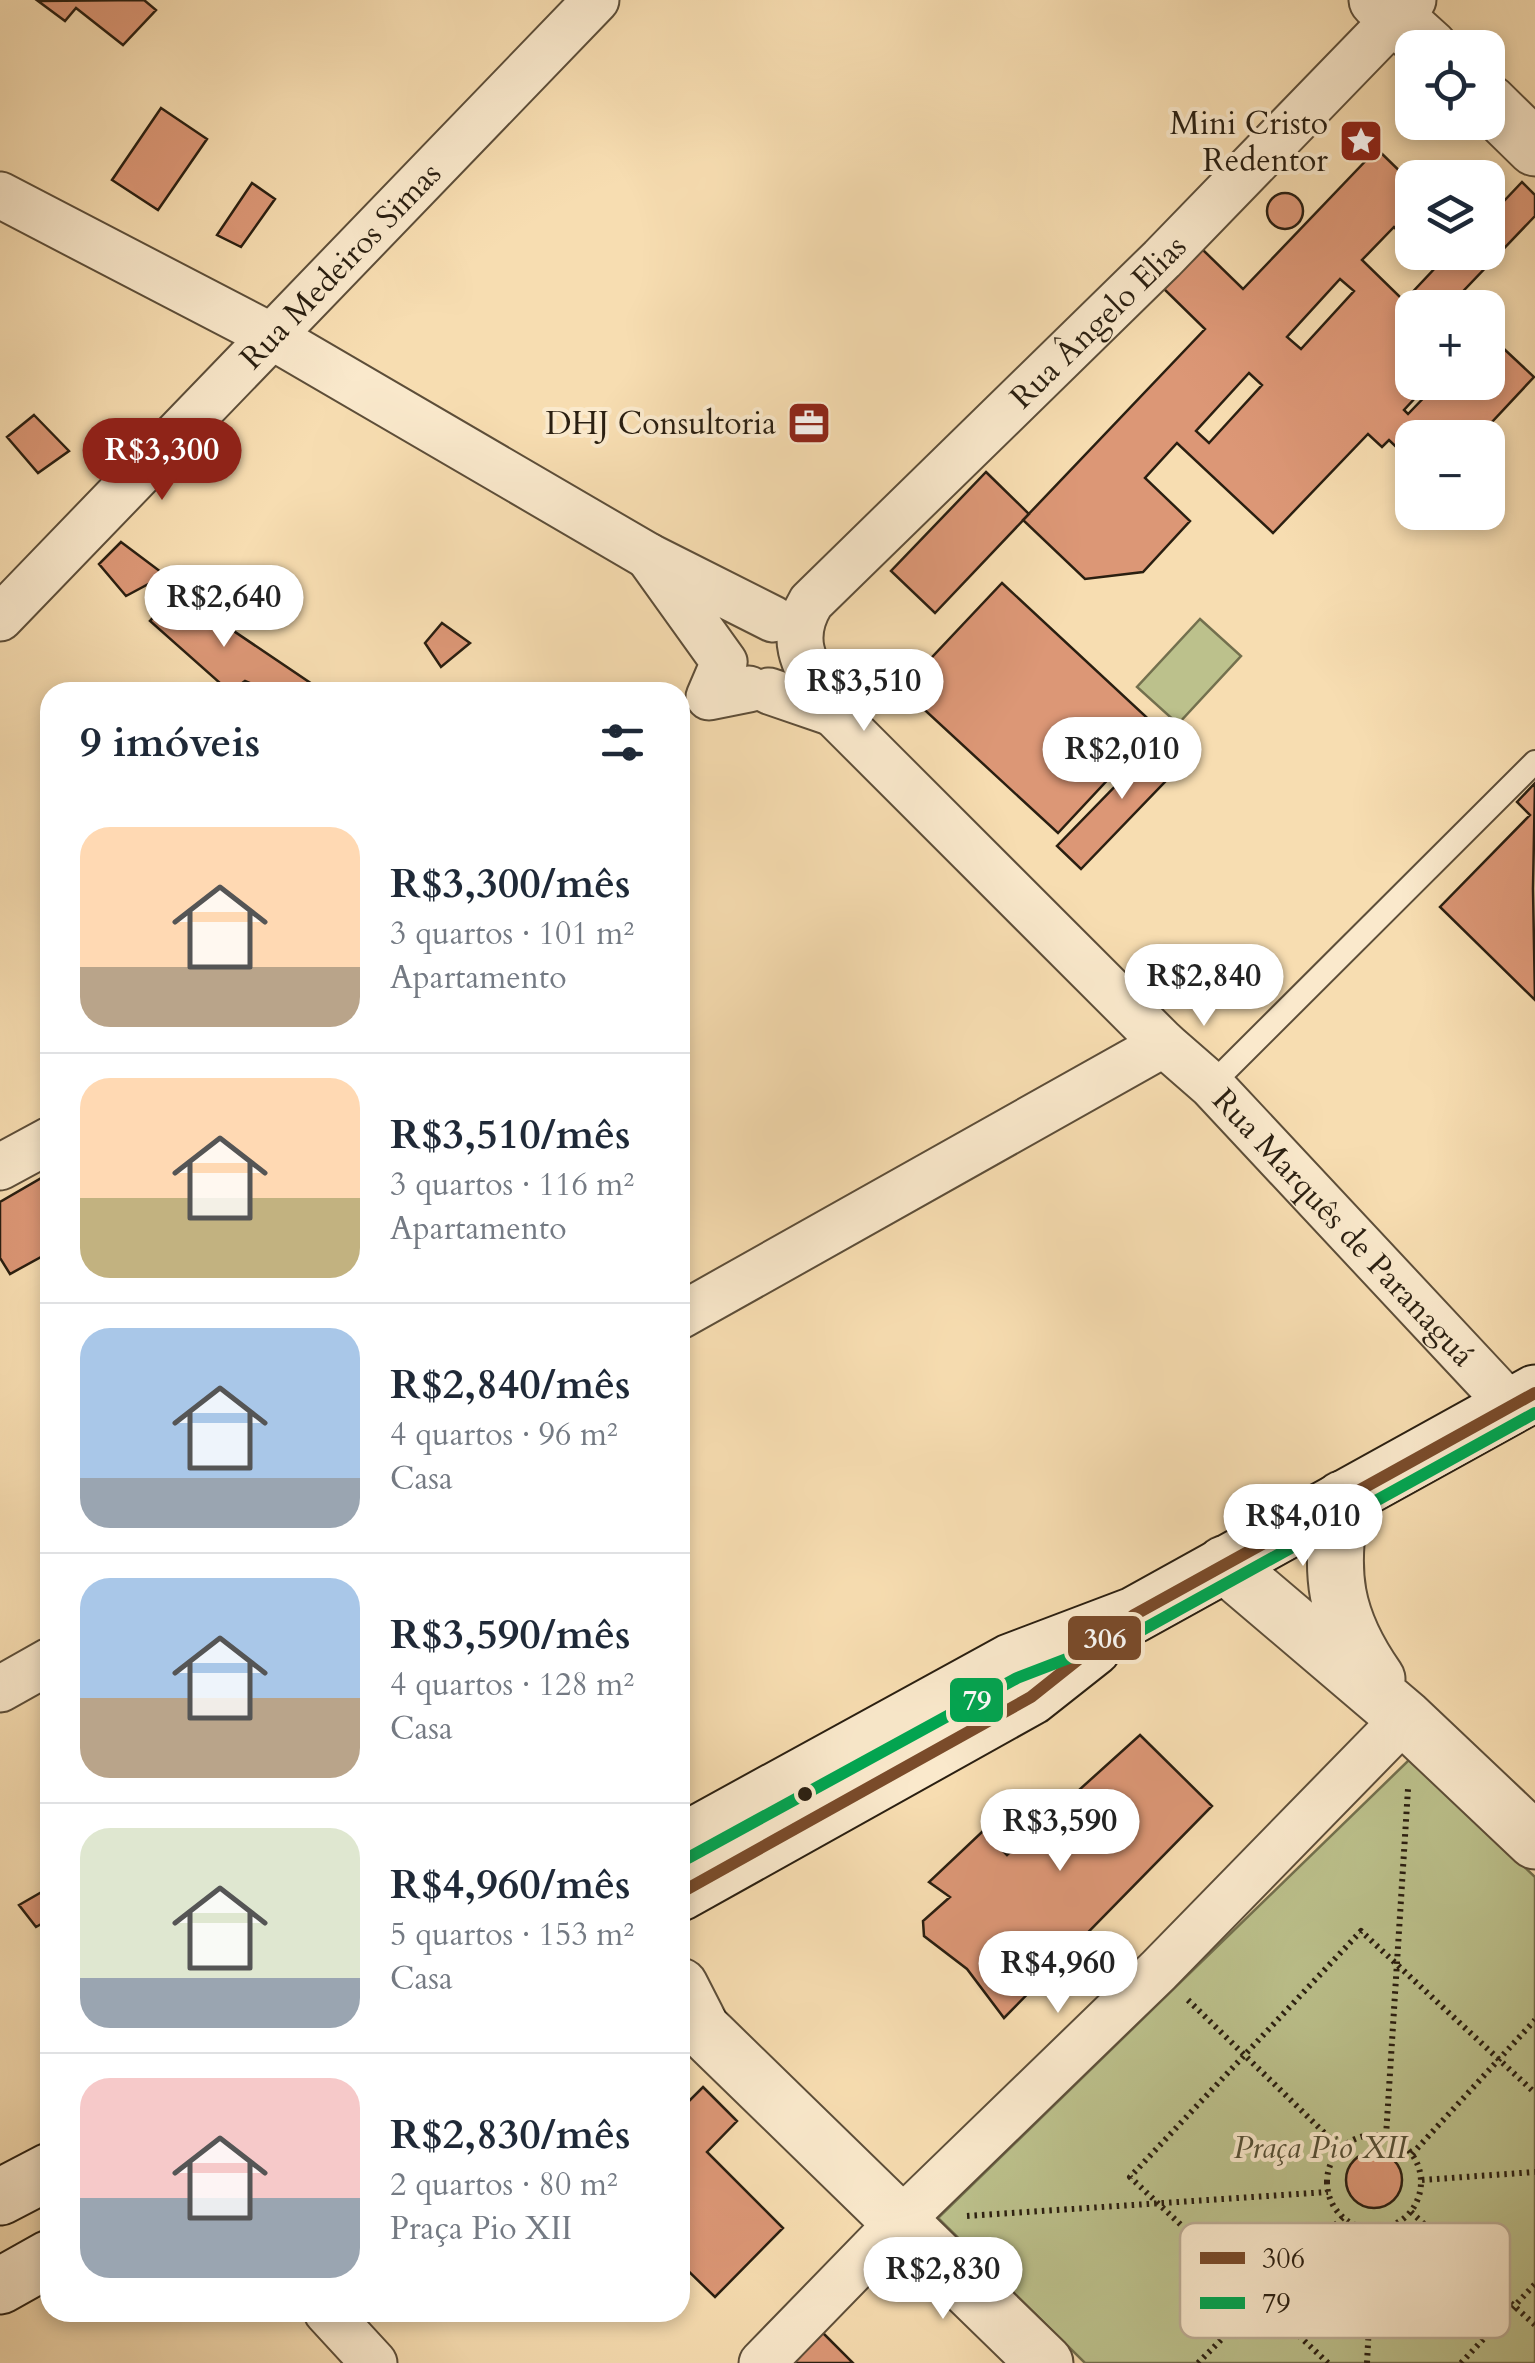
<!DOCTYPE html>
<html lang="pt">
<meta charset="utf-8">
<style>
:root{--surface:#fff;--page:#f6f6f7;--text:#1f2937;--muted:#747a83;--line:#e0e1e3;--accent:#8f2418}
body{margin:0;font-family:Cardo,serif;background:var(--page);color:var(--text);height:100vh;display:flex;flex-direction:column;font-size:38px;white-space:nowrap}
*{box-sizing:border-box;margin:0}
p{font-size:32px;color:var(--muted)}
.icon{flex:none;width:55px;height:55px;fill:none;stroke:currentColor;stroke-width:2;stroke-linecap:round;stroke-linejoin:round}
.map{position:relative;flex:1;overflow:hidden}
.drawer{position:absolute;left:40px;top:682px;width:650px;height:1640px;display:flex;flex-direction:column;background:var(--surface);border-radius:30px;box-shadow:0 5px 15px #0003}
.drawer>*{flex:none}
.controls{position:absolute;left:1395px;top:30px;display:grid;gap:20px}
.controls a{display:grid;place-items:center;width:110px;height:110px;border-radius:20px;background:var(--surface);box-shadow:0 5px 15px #0003;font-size:50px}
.price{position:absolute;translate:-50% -85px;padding:0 22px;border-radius:35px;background:#fff;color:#222;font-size:32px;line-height:65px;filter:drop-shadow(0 2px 5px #0008)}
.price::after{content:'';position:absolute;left:50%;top:60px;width:30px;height:22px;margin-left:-15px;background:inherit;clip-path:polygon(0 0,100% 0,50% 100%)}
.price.active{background:var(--accent);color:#fff}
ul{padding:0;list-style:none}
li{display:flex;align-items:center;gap:30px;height:250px;padding:0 40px}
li+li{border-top:2px solid var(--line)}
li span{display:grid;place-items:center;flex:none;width:280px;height:200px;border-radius:30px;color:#555}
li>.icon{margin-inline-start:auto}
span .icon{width:120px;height:120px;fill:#fffc;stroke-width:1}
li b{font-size:42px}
h2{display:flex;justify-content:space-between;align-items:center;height:120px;padding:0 40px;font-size:42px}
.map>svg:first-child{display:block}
.green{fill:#bcc18c;stroke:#73704e;stroke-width:2.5}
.building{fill:#dc9776;stroke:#2a1f11;stroke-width:2.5;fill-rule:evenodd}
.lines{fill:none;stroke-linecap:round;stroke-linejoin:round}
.service-casing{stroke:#5d4e39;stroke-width:26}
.minor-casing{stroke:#5d4e39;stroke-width:49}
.tertiary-casing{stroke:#5d4e39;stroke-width:59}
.secondary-casing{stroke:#2a1f11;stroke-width:59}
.path{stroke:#2a1f11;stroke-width:6;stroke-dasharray:2.5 5;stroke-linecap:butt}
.service{stroke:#fae9cc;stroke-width:22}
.minor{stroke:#fae9cc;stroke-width:45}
.tertiary{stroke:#fae9cc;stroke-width:55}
.secondary{stroke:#fae9cc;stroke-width:55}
.bus-1-casing{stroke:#fae9cc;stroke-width:20}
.bus-2-casing{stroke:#fae9cc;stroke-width:20}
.bus-1{stroke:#7a4b2a;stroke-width:12}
.bus-2{stroke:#00a651;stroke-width:12}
.bus-dot{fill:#2a1f11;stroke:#fae9cc;stroke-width:4}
.labels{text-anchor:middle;stroke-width:8;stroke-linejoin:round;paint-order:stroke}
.poi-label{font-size:32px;fill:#2a1f11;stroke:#fae9cc;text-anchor:end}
.street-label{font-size:32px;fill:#2a1f11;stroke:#fae9cc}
.park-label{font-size:32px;font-style:italic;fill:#565036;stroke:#fae9cc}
.key{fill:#fae9cc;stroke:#bcac94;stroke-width:2.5}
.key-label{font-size:28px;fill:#2a1f11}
.line-badge{stroke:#fae9cc;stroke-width:4}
.badge-label{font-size:28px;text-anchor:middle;font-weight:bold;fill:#fff}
</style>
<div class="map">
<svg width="1535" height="2363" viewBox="0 0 1535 2363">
<rect width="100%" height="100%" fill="#f7ddb1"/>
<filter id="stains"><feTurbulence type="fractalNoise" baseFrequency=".002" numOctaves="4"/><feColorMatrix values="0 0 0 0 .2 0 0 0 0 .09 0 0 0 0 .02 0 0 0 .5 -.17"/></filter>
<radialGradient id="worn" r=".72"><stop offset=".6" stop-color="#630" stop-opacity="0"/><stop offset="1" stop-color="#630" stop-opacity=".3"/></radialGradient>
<path class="green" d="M1200,619L1241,656L1178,724L1137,687Z
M1410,1759L1535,1877V2363H1085L938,2218Z"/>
<path class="building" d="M144,0L156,10L123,45L76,8L65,21L38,1Z
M161,108L207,139L158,210L112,180Z
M1377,149L1412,183V245L1394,227L1362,260L1404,301L1436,267L1421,252H1488V218L1522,182L1535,195V216L1447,308H1412V382H1430L1404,410L1408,414L1439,382H1488V334L1534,377L1477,438H1412V462L1389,440L1382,447L1368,434L1273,533L1177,443L1145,478L1190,521L1143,572L1085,579L1023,520L1205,329L1164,289L1202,249L1243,289ZM1340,279L1354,291L1301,349L1287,337ZM1249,373L1262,385L1209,443L1196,431Z
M252,183L275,199L241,247L217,235Z
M1267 211a18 18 0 1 1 36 0a18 18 0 1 1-36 0Z
M34,415L69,451L38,473L7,437Z
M986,472L1029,514L935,613L891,571Z
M121,542L165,575L126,596L99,564Z
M1002,583L1157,727L1058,833L902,689Z
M176,592L312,684L304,692H272L245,681L230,692L150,621Z
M442,623L470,643L441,667L425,643Z
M1164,736L1188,758L1081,869L1057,846Z
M1535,783L1533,889L1535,1000L1440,907L1530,815L1517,802Z
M50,1173V1252L10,1274L0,1258V1202Z
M1140,1735L1212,1806L1004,2018L967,1969L924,1936L923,1921L950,1897L929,1882L983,1831L1007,1855Z
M47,1889L50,1894V1919L36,1927L19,1905Z
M703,2087L737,2121L707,2152L783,2228L715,2297L680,2263V2110Z
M1346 2180a28 28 0 1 1 56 0a28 28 0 1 1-56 0Z
M821,2331L853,2363H789Z"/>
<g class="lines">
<defs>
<path id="service" d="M1211,1085L1535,762"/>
<g id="minor">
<path d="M0,195L271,336L648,556"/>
<path id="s1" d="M0,618L596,0"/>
<path d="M749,689L709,697L724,662L648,556L773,619"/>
<path id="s2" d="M769,691L833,713C812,674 784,646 811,602L1162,259L1413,0"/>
<path id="s3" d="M833,713L1164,1044L1211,1085L1511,1406"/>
<path d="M0,1167L50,1140"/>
<path d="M680,1316L1164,1044"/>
<path d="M0,1689L50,1661"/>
<path d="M327,2312L374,2363"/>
<path d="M762,2363L901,2220L1158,1971L1405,1718"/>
</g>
<path id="tertiary" d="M1377,0L1430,48
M1488,102L1535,148
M1342,1499C1328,1572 1334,1618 1377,1679
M1224,1564L1405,1718L1535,1841
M680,1986L702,2029L1045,2363"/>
<path id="secondary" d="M680,1843L1010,1662L1134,1615L1535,1393
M680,1893L1031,1697L1093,1648
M680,2010L702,2029
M0,2197L50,2171
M0,2286L50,2258"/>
</defs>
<use href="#service" class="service-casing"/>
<use href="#minor" class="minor-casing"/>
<use href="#tertiary" class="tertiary-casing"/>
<use href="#secondary" class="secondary-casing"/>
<path class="path" d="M1188,2000L1341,2149
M1327 2182a47 47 0 1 1 94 0a47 47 0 1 1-94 0Z
M1386,2136L1408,1789
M1412,2154L1535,2020
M1422,2180L1535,2172
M1411,2212L1535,2325
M967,2216L1328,2192
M1198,2363L1343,2217
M1328,2363L1130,2177L1361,1931L1535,2093
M1367,2363L1374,2229
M1461,2363L1535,2284"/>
<use href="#service" class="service"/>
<use href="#minor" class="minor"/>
<use href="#tertiary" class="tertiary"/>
<use href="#secondary" class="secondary"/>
<defs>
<path id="bus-1" d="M680,1893L1031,1697L1134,1615L1535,1393"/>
<path id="bus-2" d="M688,1858L1017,1678L1142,1630L1535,1413"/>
</defs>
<use href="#bus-1" class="bus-1-casing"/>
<use href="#bus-2" class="bus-2-casing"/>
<use href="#bus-1" class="bus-1"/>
<use href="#bus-2" class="bus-2"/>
</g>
<defs>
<symbol id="sight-square" viewBox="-11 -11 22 22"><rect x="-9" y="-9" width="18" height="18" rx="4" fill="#8f2418" stroke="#fae9cc"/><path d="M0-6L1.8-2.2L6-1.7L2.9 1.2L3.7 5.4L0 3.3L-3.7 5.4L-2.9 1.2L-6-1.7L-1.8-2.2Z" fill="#fff"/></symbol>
<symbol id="office-square" viewBox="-11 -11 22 22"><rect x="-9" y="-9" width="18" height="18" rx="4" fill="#8f2418" stroke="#fae9cc"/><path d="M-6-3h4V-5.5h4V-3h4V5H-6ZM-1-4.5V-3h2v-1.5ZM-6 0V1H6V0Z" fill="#fff"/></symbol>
</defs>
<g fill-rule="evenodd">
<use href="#sight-square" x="1336" y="116" width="50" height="50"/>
<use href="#office-square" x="784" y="398" width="50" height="50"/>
</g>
<circle class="bus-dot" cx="805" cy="1794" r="9"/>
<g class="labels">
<g class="poi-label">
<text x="1328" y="134">Mini Cristo<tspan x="1328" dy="37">Redentor</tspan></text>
<text x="776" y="434">DHJ Consultoria</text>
</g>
<g class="street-label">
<text dy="11" stroke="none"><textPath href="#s1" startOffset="490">Rua Medeiros Simas</textPath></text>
<text dy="11" stroke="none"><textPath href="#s2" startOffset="590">Rua Ângelo Elias</textPath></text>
<text dy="11" stroke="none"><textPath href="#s3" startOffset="725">Rua Marquês de Paranaguá</textPath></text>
</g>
<g class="park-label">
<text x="1320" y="2158">Praça Pio XII</text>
</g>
</g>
<rect x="1180" y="2223" width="330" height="115" rx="15" class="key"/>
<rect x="1200" y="2252" width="45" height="12" fill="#7a4b2a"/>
<rect x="1200" y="2297" width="45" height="12" fill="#00a651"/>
<g class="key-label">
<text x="1262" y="2268">306</text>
<text x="1262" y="2313">79</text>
</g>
<g class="line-badge">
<rect x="1066" y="1614" width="77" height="48" rx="10" fill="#7a4b2a"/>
<rect x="948" y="1676" width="57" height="48" rx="10" fill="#00a651"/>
</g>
<g class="badge-label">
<text x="1105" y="1648">306</text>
<text x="977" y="1710">79</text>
</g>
<rect width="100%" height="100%" filter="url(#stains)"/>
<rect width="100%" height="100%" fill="url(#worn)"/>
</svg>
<div class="controls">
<a><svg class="icon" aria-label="locate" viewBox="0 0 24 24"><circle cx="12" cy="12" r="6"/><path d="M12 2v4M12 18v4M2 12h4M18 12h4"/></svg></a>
<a><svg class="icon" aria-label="layers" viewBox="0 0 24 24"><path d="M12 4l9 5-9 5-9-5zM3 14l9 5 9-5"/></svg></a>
<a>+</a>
<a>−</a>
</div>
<b class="price active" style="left:162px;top:503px">R$3,300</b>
<b class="price" style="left:224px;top:650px">R$2,640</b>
<b class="price" style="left:864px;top:734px">R$3,510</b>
<b class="price" style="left:1122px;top:802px">R$2,010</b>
<b class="price" style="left:1204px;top:1029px">R$2,840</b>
<b class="price" style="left:1303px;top:1569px">R$4,010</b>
<b class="price" style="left:1060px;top:1874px">R$3,590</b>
<b class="price" style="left:1058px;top:2016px">R$4,960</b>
<b class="price" style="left:943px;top:2322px">R$2,830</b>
<section class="drawer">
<h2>9 imóveis<svg class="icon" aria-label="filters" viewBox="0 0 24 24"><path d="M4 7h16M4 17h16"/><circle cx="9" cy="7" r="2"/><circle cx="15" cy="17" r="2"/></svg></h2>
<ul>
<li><span style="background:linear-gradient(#ffd9b3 70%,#b9a48a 0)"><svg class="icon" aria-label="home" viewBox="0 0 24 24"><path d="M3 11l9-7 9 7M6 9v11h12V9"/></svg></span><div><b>R$3,300/mês</b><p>3 quartos · 101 m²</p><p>Apartamento</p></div></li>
<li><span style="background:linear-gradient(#ffd9b3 60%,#c2b280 0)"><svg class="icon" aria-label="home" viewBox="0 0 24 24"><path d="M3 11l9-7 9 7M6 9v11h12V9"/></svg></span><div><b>R$3,510/mês</b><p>3 quartos · 116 m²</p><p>Apartamento</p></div></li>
<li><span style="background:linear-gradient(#a9c7e8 75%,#9aa5b1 0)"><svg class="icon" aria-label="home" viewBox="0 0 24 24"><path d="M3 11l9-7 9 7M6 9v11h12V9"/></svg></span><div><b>R$2,840/mês</b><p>4 quartos · 96 m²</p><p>Casa</p></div></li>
<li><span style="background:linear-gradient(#a9c7e8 60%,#b9a48a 0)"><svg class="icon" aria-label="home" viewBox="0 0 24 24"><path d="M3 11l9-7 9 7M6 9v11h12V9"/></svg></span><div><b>R$3,590/mês</b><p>4 quartos · 128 m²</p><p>Casa</p></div></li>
<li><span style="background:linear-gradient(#dfe7d0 75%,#9aa5b1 0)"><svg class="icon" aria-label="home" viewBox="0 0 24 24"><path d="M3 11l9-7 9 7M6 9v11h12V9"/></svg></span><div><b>R$4,960/mês</b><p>5 quartos · 153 m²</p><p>Casa</p></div></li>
<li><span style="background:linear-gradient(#f6c9c9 60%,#9aa5b1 0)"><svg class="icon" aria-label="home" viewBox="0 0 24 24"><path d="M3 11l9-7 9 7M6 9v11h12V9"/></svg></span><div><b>R$2,830/mês</b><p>2 quartos · 80 m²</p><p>Praça Pio XII</p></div></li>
</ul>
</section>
</div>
